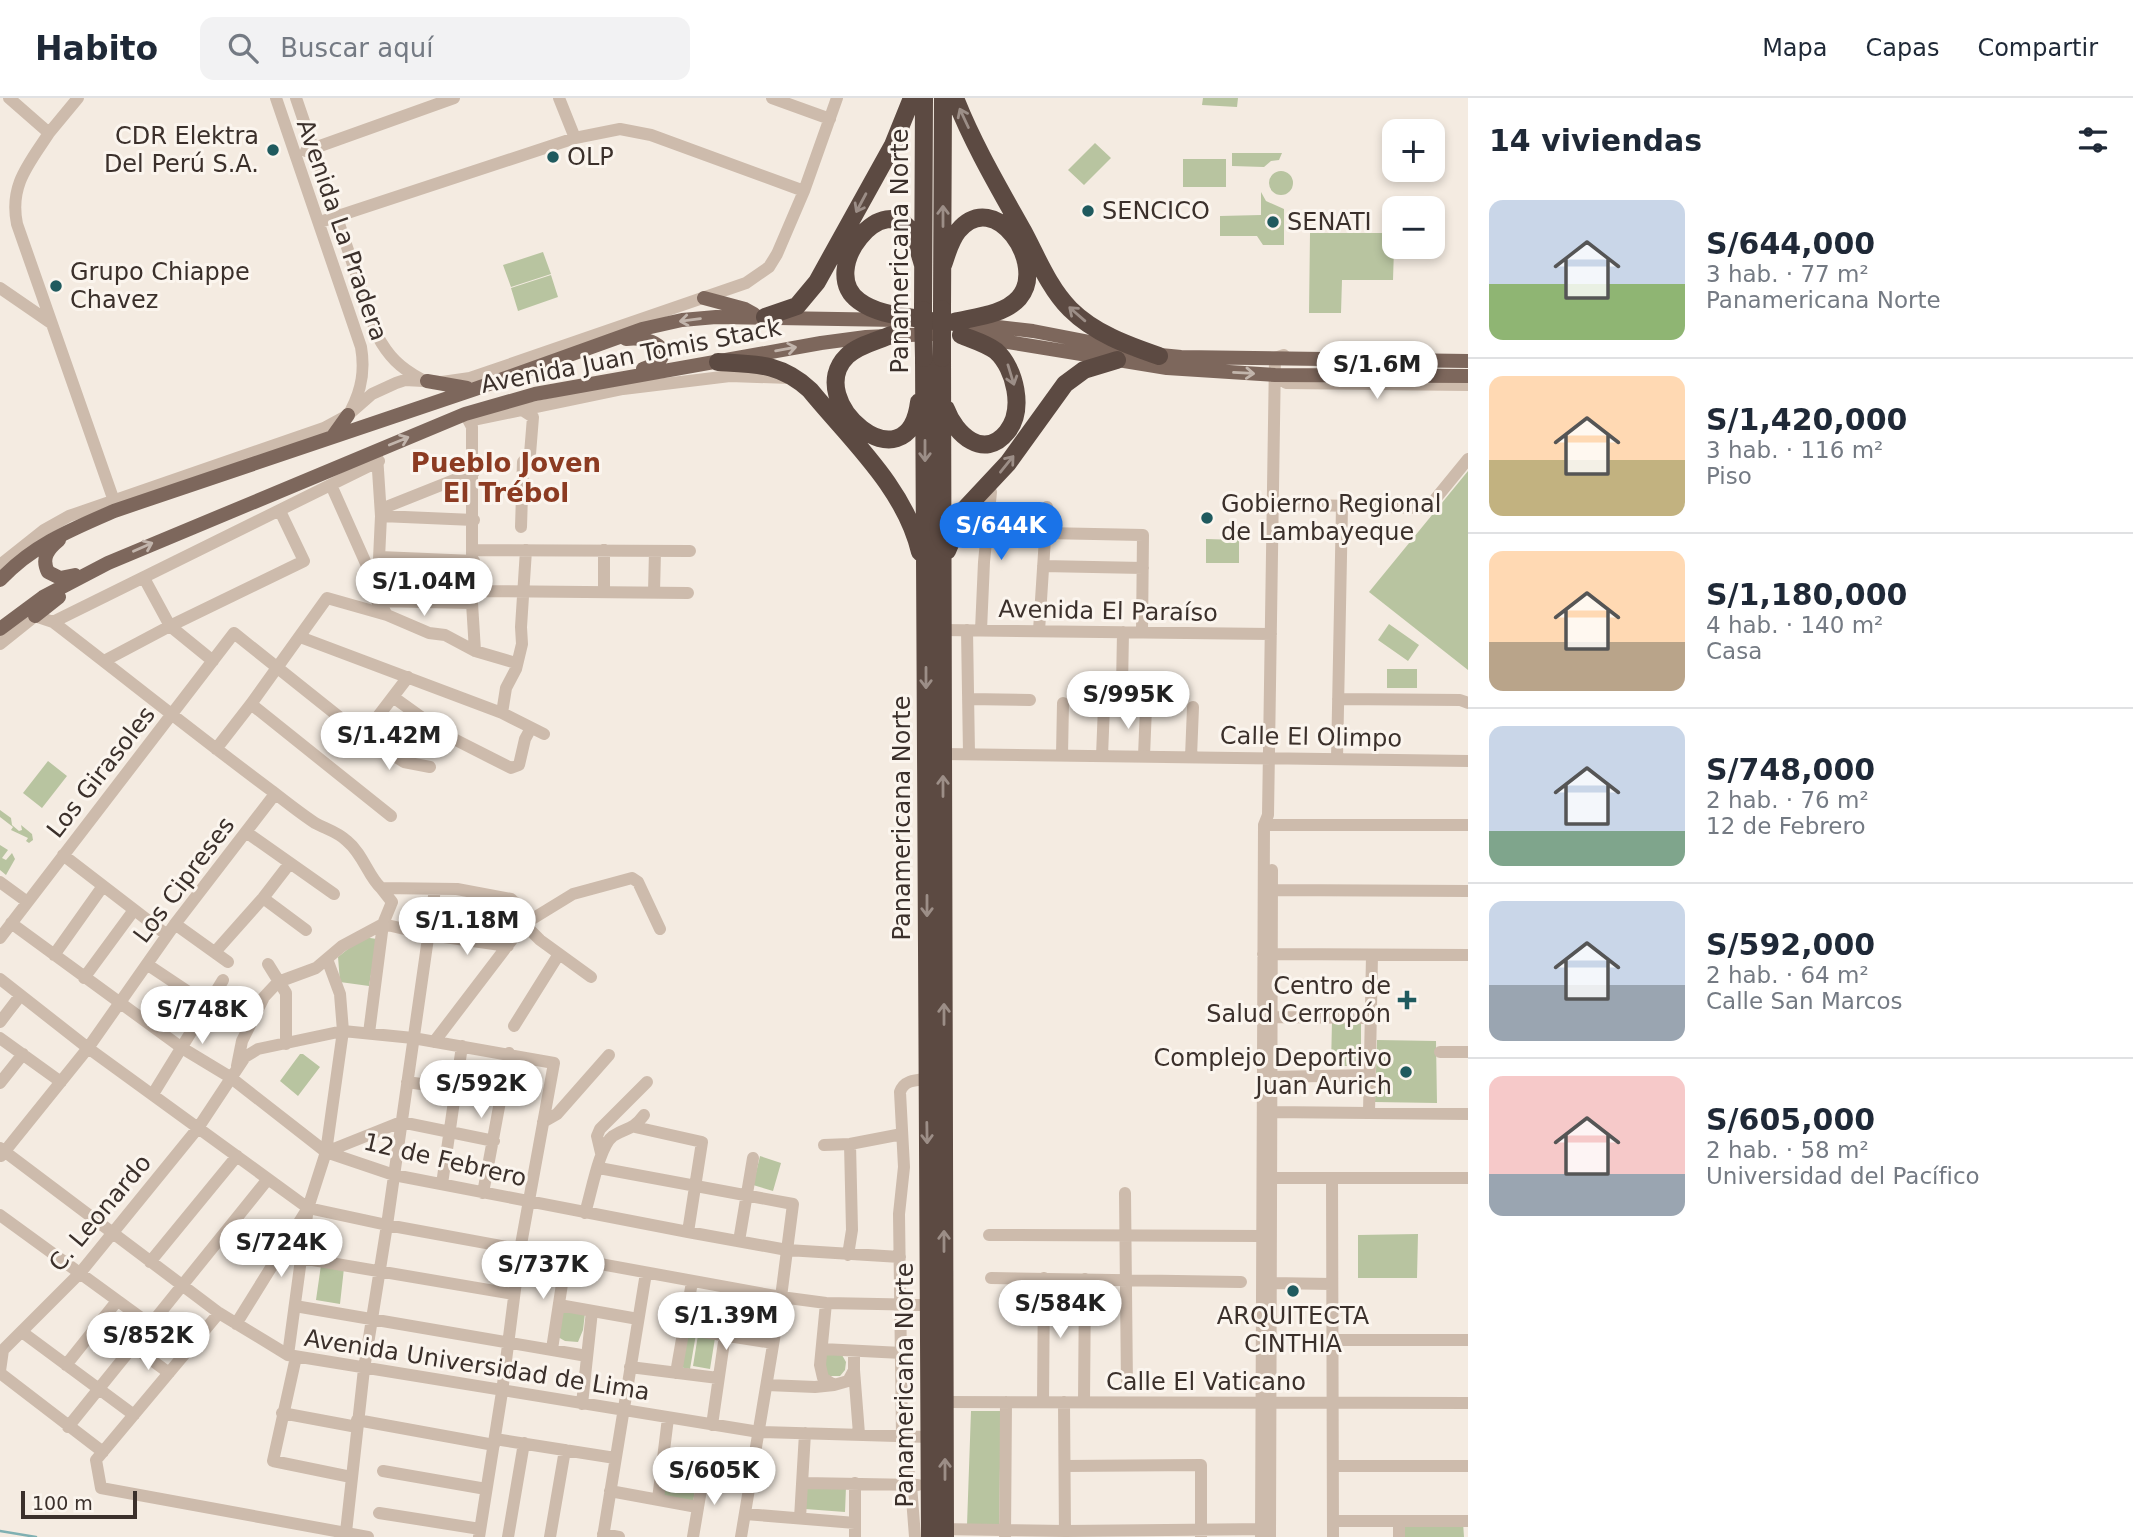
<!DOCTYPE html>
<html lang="es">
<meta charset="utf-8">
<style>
:root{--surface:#fff;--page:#f2f2f3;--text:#1f2937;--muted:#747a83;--line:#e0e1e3;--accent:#1a73e8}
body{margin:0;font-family:"DejaVu Sans",sans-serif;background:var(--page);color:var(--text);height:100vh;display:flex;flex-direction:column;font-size:26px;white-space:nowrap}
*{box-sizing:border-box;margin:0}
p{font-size:23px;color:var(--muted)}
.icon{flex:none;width:38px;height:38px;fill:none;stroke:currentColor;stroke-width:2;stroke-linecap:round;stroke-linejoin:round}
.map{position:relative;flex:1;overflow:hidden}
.panel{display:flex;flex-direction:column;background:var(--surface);width:665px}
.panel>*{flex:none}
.buttons{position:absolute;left:1382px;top:21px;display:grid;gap:14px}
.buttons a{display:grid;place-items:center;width:63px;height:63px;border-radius:14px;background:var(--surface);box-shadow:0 4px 10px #0003;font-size:35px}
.scale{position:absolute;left:21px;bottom:18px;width:116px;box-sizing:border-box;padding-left:7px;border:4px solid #3b302b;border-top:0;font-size:19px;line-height:24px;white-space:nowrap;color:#3b302b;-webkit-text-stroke:5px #fbf5ee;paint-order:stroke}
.price{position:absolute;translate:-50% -60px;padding:0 16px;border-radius:24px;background:#fff;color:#222;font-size:23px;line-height:46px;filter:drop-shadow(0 2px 4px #0008)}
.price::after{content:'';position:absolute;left:50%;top:42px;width:21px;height:16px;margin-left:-10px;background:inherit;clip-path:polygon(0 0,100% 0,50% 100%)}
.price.current{background:var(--accent);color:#fff}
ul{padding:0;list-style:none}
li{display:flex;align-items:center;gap:21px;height:175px;padding:0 21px}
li+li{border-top:2px solid var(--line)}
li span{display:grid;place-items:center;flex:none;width:196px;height:140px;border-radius:14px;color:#555}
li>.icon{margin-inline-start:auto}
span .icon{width:84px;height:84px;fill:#fffc;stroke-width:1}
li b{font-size:30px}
h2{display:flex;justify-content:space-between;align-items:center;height:84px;padding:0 21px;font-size:30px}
header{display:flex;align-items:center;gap:42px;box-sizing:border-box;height:98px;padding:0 35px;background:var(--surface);border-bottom:2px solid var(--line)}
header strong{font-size:33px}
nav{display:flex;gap:38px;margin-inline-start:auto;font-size:24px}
.search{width:490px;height:63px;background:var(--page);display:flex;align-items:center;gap:18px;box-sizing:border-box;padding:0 24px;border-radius:14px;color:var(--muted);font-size:26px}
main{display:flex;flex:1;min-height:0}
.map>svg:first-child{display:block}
.green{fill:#b8c4a0}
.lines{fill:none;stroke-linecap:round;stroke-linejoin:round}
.stream{stroke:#7fb0b2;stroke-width:2.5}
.minor{stroke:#cdbbac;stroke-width:12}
.major{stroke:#7d675c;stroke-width:14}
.highway{stroke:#5c4a42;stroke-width:18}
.highway-bridge{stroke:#5c4a42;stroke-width:18}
.oneway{stroke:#9c8e87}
.oneway2{stroke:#c2b5ac}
.poi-dot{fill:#1f5a5e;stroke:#fbf5ee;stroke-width:2.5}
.labels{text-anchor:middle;stroke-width:6;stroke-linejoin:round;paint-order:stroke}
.poi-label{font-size:24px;fill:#3b302b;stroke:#fbf5ee;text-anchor:start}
.street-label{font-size:24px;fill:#3b302b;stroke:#fbf5ee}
.neighbourhood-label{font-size:26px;font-weight:bold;fill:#8c3b22;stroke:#fbf5ee}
</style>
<header>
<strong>Habito</strong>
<div class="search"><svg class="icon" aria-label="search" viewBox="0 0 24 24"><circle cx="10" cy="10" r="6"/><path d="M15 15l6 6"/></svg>Buscar aquí</div>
<nav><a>Mapa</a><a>Capas</a><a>Compartir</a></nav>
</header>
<main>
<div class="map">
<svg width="1468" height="1439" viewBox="0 0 1468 1439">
<rect width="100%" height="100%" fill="#f4ebe1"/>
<path class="green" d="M1203,0H1238L1237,9L1202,7Z
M1095,45L1111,60L1084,87L1068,72Z
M1232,55H1282L1279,62L1271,63L1264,69L1232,68Z
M1183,61H1226V89H1183Z
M1269 85a12 12 0 1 1 24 0a12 12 0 1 1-24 0Z
M1261,94L1266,103L1284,111V147H1263L1257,138H1220V118L1261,117Z
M1310,135H1395V149L1398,150H1394L1393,182H1342L1341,215H1309Z
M543,154L551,176L511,189L503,167Z
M551,177L558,199L518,213L511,190Z
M1468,373V572L1369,494Z
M1206,441L1239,442V465H1206Z
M1389,526L1419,547L1408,563L1378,542Z
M1387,571H1417V590H1387Z
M48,663L67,678L42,710L23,695Z
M0,712L11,720L12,727L19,733L22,732L21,727L32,736L33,742L29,745L26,743L28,740L11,732L13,729L0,719Z
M0,747L8,752L2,760L6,762L12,755L15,761L6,777L0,772Z
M363,839L377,841L369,888L340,884L338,859Z
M1332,923H1361V968H1331Z
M1377,942L1436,943L1437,1005L1375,1004Z
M300,956H303L320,969L298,998L280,983Z
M760,1058L781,1065L773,1093L753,1087Z
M1418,1136L1417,1180H1358V1137Z
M321,1167L344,1170L340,1206L316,1202Z
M562,1210L585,1215L583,1232L578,1244L565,1243L558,1239Z
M685,1234L696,1236L690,1271L679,1269Z
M698,1237L715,1240L710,1271L693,1268Z
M827,1256L842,1257L846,1264L845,1272L840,1278H828L821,1263Z
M971,1313H1001L999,1426L967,1427Z
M667,1371L698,1376L693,1404L662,1398Z
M806,1389H846L845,1414L805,1411Z
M1463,1424L1464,1439H1401V1425Z"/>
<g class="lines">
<path class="stream" d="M0,1433L36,1439"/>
<path class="minor" d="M9,0L49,35L78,0
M276,0L361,249C365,272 362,291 351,312
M296,0L377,237C388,258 400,270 421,281
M559,0L575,40
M772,0L830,21
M49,35C29,66 9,87 17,126L114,403
M306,53L454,0
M320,124L575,40L620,31L651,37L804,93
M0,190L51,225
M1275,277L1286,285L1468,287
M519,310L533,319L530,356L523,364L521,429
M465,316L472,329V505L475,553
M469,323L623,291L730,278L790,280
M377,357L381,418L377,503L472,505
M331,387L368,470L374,495L387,517L429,535L445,537L475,553L516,565
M1272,406L1428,410L1468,361
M381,411L474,374
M381,418L474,422
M1045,435L1143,437L1142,534
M474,452L690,453
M526,452L521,529L522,546L516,571L506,590L502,615L544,636
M604,452V493
M380,459L474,463
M0,467L44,432L69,418L324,330L348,317L372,296L396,285L405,282L442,284L470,280L746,185L769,169L777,156L804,93L837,0
M1043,468L1143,470
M144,480L170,528L213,563
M473,493L688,495
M654,494L655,453
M53,524L379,363
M943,532L1271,536
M967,532L969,656
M981,532L984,464L991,394
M1039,533L1047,409
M300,539L502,615
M0,546L35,518L53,524C126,580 198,638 272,693C286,704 300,715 315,725C326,731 338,734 347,743C363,756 368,778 381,790L457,791L511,801L522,811L524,826L540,842L591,879
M104,563L170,528L304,463L280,413
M1122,589L1123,534
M393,599L446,637L511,670L519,667L525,641L531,630
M968,601L1030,602
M1338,601L1460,602L1468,605
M251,606L391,718
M363,638L408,579
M216,651L251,606L327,500L387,517
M943,656L1468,663
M1062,657L1063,605
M1102,658L1104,608
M1144,658L1146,609
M1191,659L1193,609
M398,660L446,637
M1337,661L1342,408
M1264,727H1468
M246,734L334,796
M63,757L167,837
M0,784L26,803
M1272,792L1468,793
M263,800L306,832
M11,825L182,950L230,979L326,1054L394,1077L688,1134L787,1152L900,1159
M175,826L228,864
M0,840L234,535L363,638L404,664L430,669
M215,854L263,800L290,765
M1263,856L1468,857
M54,857L103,788
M268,866L286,895V946
M148,867L208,907
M84,880L134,812
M0,881L88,950L308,1110L387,1127L781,1199L826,1205L929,1207
M1272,919L1371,920
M0,924L20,898
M514,928L559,856
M369,935L383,826L392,804L381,790
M0,940L61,984
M434,944L524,826L573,796L632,780L638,784L660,831
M1440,954H1468
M237,968L242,943L264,899L278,884L316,870L342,848L383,826L430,837L508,848
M1272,979L1370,977
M407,984L456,991
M0,985L23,956
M153,996L223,882
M1266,1014L1468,1016
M1369,1015L1372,857
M543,1024L557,1016L609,957
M635,1029L702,1044L688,1134
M824,1047L850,1046L902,1036
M0,1050L219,1215L288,1257L759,1334L930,1339
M326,1054L401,1024L494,1043
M601,1055L597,1038L600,1031L647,984
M1,1058L88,950L175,826L275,696
M599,1070L793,1106L781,1199L741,1439
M1272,1080H1468
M1332,1080L1333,1439
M442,1086L462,948
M483,1095L509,955
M1125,1095L1127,1288
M585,1115C591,1097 599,1048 613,1038C627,1029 632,1033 644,1017
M0,1117L151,1227
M989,1137L1262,1138
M739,1143L753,1060
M848,1157L852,1132L850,1046
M301,1160L513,1196
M150,1164L237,1058
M991,1180L1241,1184
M1271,1185L1332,1186
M826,1205L820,1267L823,1280L834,1287L848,1283L854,1272V1253
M559,1207L638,1221
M295,1208L587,1258
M219,1215L96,1362L101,1390L368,1439
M236,1226L308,1110L326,1054L343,933L340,896L327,861
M684,1231L773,1245
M22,1234L134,1317
M1333,1242H1468
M134,1249L169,1275
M552,1251L566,1160
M822,1251L902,1255
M288,1257L307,1117
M296,1259L273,1363L351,1379
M66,1267L117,1203
M630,1269L718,1280
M854,1272L859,1336
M0,1273L3,1252L80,1175L198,1030L245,959L258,951L343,933L413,940L554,965L520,1152L502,1294L479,1439
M0,1275L103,1354
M676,1275L692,1184
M767,1287L815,1289L834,1287
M945,1304L1468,1305
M1043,1304L1044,1180
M1064,1304L1065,1439
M1084,1304L1085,1181
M582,1306L592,1213
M282,1315L357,1329
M357,1322L494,1347
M712,1327L725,1237
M68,1329L268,1081
M495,1341L615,1360
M661,1366L751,1383
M1065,1368L1201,1367V1439
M1333,1368H1468
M383,1373L486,1391
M803,1385L918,1387
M855,1385V1439
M610,1393L697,1409
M658,1401L668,1320
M379,1415L480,1431
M745,1416L855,1425
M800,1420L805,1335
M1333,1423H1468
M1399,1423V1439
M939,1431L1065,1433L1268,1431
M346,1434L364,1271L387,1127L435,791
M603,1436L619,1439
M508,1439L524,1345
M550,1439L565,1352
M603,1439L646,1175
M693,1439L704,1374
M915,1439L911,1387L902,1338L899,1116L904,1069L900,994C904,982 916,982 927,981
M1005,1439L1006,1304
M1261,1439L1264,727L1268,717L1275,260L1284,257
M1270,1439L1272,772"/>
<path class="major" d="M704,200L745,211L754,216
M963,225L1033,233L1126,251
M977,239L1167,270L1275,277L1468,278
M626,241C656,237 682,258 643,271
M1150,256L1181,259L1468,263
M427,283L467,290
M333,338L348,317
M59,442C48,451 41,460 48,474L60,480L75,477
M0,482C33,447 70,432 114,413L475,291L642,231L682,222L716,219L898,222
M35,518L59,499
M0,531L43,499L108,465L465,316L535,296L821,245L866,239L932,236"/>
<path class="highway" d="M955,0C973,46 999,90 1023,133C1037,159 1049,190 1070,211C1094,235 1127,247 1159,258
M923,167C920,157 917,145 912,136C886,87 816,172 859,203C879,218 908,218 931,223
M943,167C947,156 950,143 958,133C995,88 1048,167 1019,200C1004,217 975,219 954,224
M942,211L943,0
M923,212L924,0
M765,219L797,208L817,184L893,47L912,0
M891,237C877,243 858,247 847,258C801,303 908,392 919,304
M924,260L930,1439
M942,260L945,1439
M718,264C756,266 781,265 810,292C850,341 905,390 920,454
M946,311C955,336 984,363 1007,334C1025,312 1015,270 996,253C985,245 973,242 961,237
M947,453L965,411L1008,365L1065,286L1084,272L1117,262"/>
<path class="highway-bridge" d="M942,211V260
M923,212L924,260"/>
</g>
<defs><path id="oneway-shaft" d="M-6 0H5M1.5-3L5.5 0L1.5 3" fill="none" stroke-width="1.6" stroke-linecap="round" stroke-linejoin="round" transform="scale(1.75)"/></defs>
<g class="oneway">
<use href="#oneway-shaft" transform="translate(964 20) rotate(-115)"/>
<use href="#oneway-shaft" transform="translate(861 105) rotate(118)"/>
<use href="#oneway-shaft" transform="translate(943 118) rotate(-90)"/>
<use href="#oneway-shaft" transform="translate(1077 216) rotate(-139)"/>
<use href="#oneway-shaft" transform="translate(1011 277) rotate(73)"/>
<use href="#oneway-shaft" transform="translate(925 353) rotate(90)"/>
<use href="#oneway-shaft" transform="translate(1007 366) rotate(-51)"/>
<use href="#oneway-shaft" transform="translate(926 580) rotate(90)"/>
<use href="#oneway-shaft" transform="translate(943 688) rotate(-90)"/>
<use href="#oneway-shaft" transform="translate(927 808) rotate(90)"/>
<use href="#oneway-shaft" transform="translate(944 916) rotate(-90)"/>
<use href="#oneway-shaft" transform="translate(927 1035) rotate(89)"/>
<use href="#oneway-shaft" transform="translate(944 1143) rotate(-90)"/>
<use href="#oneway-shaft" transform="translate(945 1371) rotate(-90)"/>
</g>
<g class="oneway2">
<use href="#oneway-shaft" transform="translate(690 222) rotate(173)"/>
<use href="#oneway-shaft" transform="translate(786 251) rotate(-10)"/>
<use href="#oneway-shaft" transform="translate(1244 275) rotate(3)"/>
<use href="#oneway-shaft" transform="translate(399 343) rotate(-22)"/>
<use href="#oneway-shaft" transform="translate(143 449) rotate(-24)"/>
</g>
<g class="poi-dot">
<circle cx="273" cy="52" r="7"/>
<circle cx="553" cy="59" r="7"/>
<circle cx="1088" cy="113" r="7"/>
<circle cx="1273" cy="124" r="7"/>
<circle cx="56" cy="188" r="7"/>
<circle cx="1207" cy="420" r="7"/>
<path d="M1403.5 891.5h7v7h7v7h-7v7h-7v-7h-7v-7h7z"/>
<circle cx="1406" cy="974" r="7"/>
<circle cx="1293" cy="1193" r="7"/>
</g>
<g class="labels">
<g class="poi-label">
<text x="259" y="46" text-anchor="end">CDR Elektra<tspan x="259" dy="28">Del Perú S.A.</tspan></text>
<text x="567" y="67">OLP</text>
<text x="1102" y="121">SENCICO</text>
<text x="1287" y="132">SENATI</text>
<text x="70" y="182">Grupo Chiappe<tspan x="70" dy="28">Chavez</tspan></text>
<text x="1221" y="414">Gobierno Regional<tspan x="1221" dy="28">de Lambayeque</tspan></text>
<text x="1391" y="896" text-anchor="end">Centro de<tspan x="1391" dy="28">Salud Cerropón</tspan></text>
<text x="1392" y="968" text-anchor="end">Complejo Deportivo<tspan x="1392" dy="28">Juan Aurich</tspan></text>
<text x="1293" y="1226" text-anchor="middle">ARQUITECTA<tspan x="1293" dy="28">CINTHIA</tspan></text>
</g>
<g class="street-label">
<text transform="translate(342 132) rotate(71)" y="8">Avenida La Pradera</text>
<text transform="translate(900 153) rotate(-90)" y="8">Panamericana Norte</text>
<text transform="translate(631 258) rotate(-11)" y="8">Avenida Juan Tomis Stack</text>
<text transform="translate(1108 513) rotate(1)" y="8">Avenida El Paraíso</text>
<text transform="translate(1311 639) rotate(1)" y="8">Calle El Olimpo</text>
<text transform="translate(101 674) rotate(-52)" y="8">Los Girasoles</text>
<text transform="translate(902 720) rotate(-90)" y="8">Panamericana Norte</text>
<text transform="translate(184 782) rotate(-53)" y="8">Los Cipreses</text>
<text transform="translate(445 1062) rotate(13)" y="8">12 de Febrero</text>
<text transform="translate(100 1115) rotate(-50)" y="8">C. Leonardo</text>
<text transform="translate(477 1267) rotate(9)" y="8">Avenida Universidad de Lima</text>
<text x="1206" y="1292">Calle El Vaticano</text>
<text transform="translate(905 1287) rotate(-90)" y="8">Panamericana Norte</text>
</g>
<g class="neighbourhood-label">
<text x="506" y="374">Pueblo Joven<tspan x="506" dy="30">El Trébol</tspan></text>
</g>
</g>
</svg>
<div class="buttons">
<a>+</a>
<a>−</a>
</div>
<div class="scale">100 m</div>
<b class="price" style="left:1377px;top:303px">S/1.6M</b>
<b class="price current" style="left:1001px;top:464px">S/644K</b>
<b class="price" style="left:424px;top:520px">S/1.04M</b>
<b class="price" style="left:1128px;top:633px">S/995K</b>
<b class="price" style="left:389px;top:674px">S/1.42M</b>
<b class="price" style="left:467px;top:859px">S/1.18M</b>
<b class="price" style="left:202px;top:948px">S/748K</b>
<b class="price" style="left:481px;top:1022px">S/592K</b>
<b class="price" style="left:281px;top:1181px">S/724K</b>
<b class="price" style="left:543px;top:1203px">S/737K</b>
<b class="price" style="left:1060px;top:1242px">S/584K</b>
<b class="price" style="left:726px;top:1254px">S/1.39M</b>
<b class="price" style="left:148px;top:1274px">S/852K</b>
<b class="price" style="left:714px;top:1409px">S/605K</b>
</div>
<section class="panel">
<h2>14 viviendas<svg class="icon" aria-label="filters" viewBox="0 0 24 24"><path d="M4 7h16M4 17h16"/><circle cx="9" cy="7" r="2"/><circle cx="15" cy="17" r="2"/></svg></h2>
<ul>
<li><span style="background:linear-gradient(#c9d6e8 60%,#8fb573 0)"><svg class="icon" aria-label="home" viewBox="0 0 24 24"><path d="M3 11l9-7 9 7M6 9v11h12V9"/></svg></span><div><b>S/644,000</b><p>3 hab. · 77 m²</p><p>Panamericana Norte</p></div></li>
<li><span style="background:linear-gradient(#ffd9b3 60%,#c2b280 0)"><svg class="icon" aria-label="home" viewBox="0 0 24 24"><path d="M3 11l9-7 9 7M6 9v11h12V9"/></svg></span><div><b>S/1,420,000</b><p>3 hab. · 116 m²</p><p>Piso</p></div></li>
<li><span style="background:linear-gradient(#ffd9b3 65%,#b9a48a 0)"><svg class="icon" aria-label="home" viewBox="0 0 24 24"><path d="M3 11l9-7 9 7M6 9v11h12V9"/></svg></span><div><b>S/1,180,000</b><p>4 hab. · 140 m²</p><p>Casa</p></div></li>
<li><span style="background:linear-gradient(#c9d6e8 75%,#7fa58c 0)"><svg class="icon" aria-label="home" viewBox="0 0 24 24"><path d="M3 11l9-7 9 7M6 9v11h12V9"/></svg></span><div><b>S/748,000</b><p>2 hab. · 76 m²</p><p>12 de Febrero</p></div></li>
<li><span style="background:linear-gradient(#c9d6e8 60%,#9aa5b1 0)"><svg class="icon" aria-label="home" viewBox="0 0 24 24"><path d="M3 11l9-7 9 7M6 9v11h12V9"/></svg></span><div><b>S/592,000</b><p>2 hab. · 64 m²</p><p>Calle San Marcos</p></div></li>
<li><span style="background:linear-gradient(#f6c9c9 70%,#9aa5b1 0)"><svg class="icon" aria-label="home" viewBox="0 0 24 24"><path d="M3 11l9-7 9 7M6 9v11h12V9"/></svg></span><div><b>S/605,000</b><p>2 hab. · 58 m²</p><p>Universidad del Pacífico</p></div></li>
</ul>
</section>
</main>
